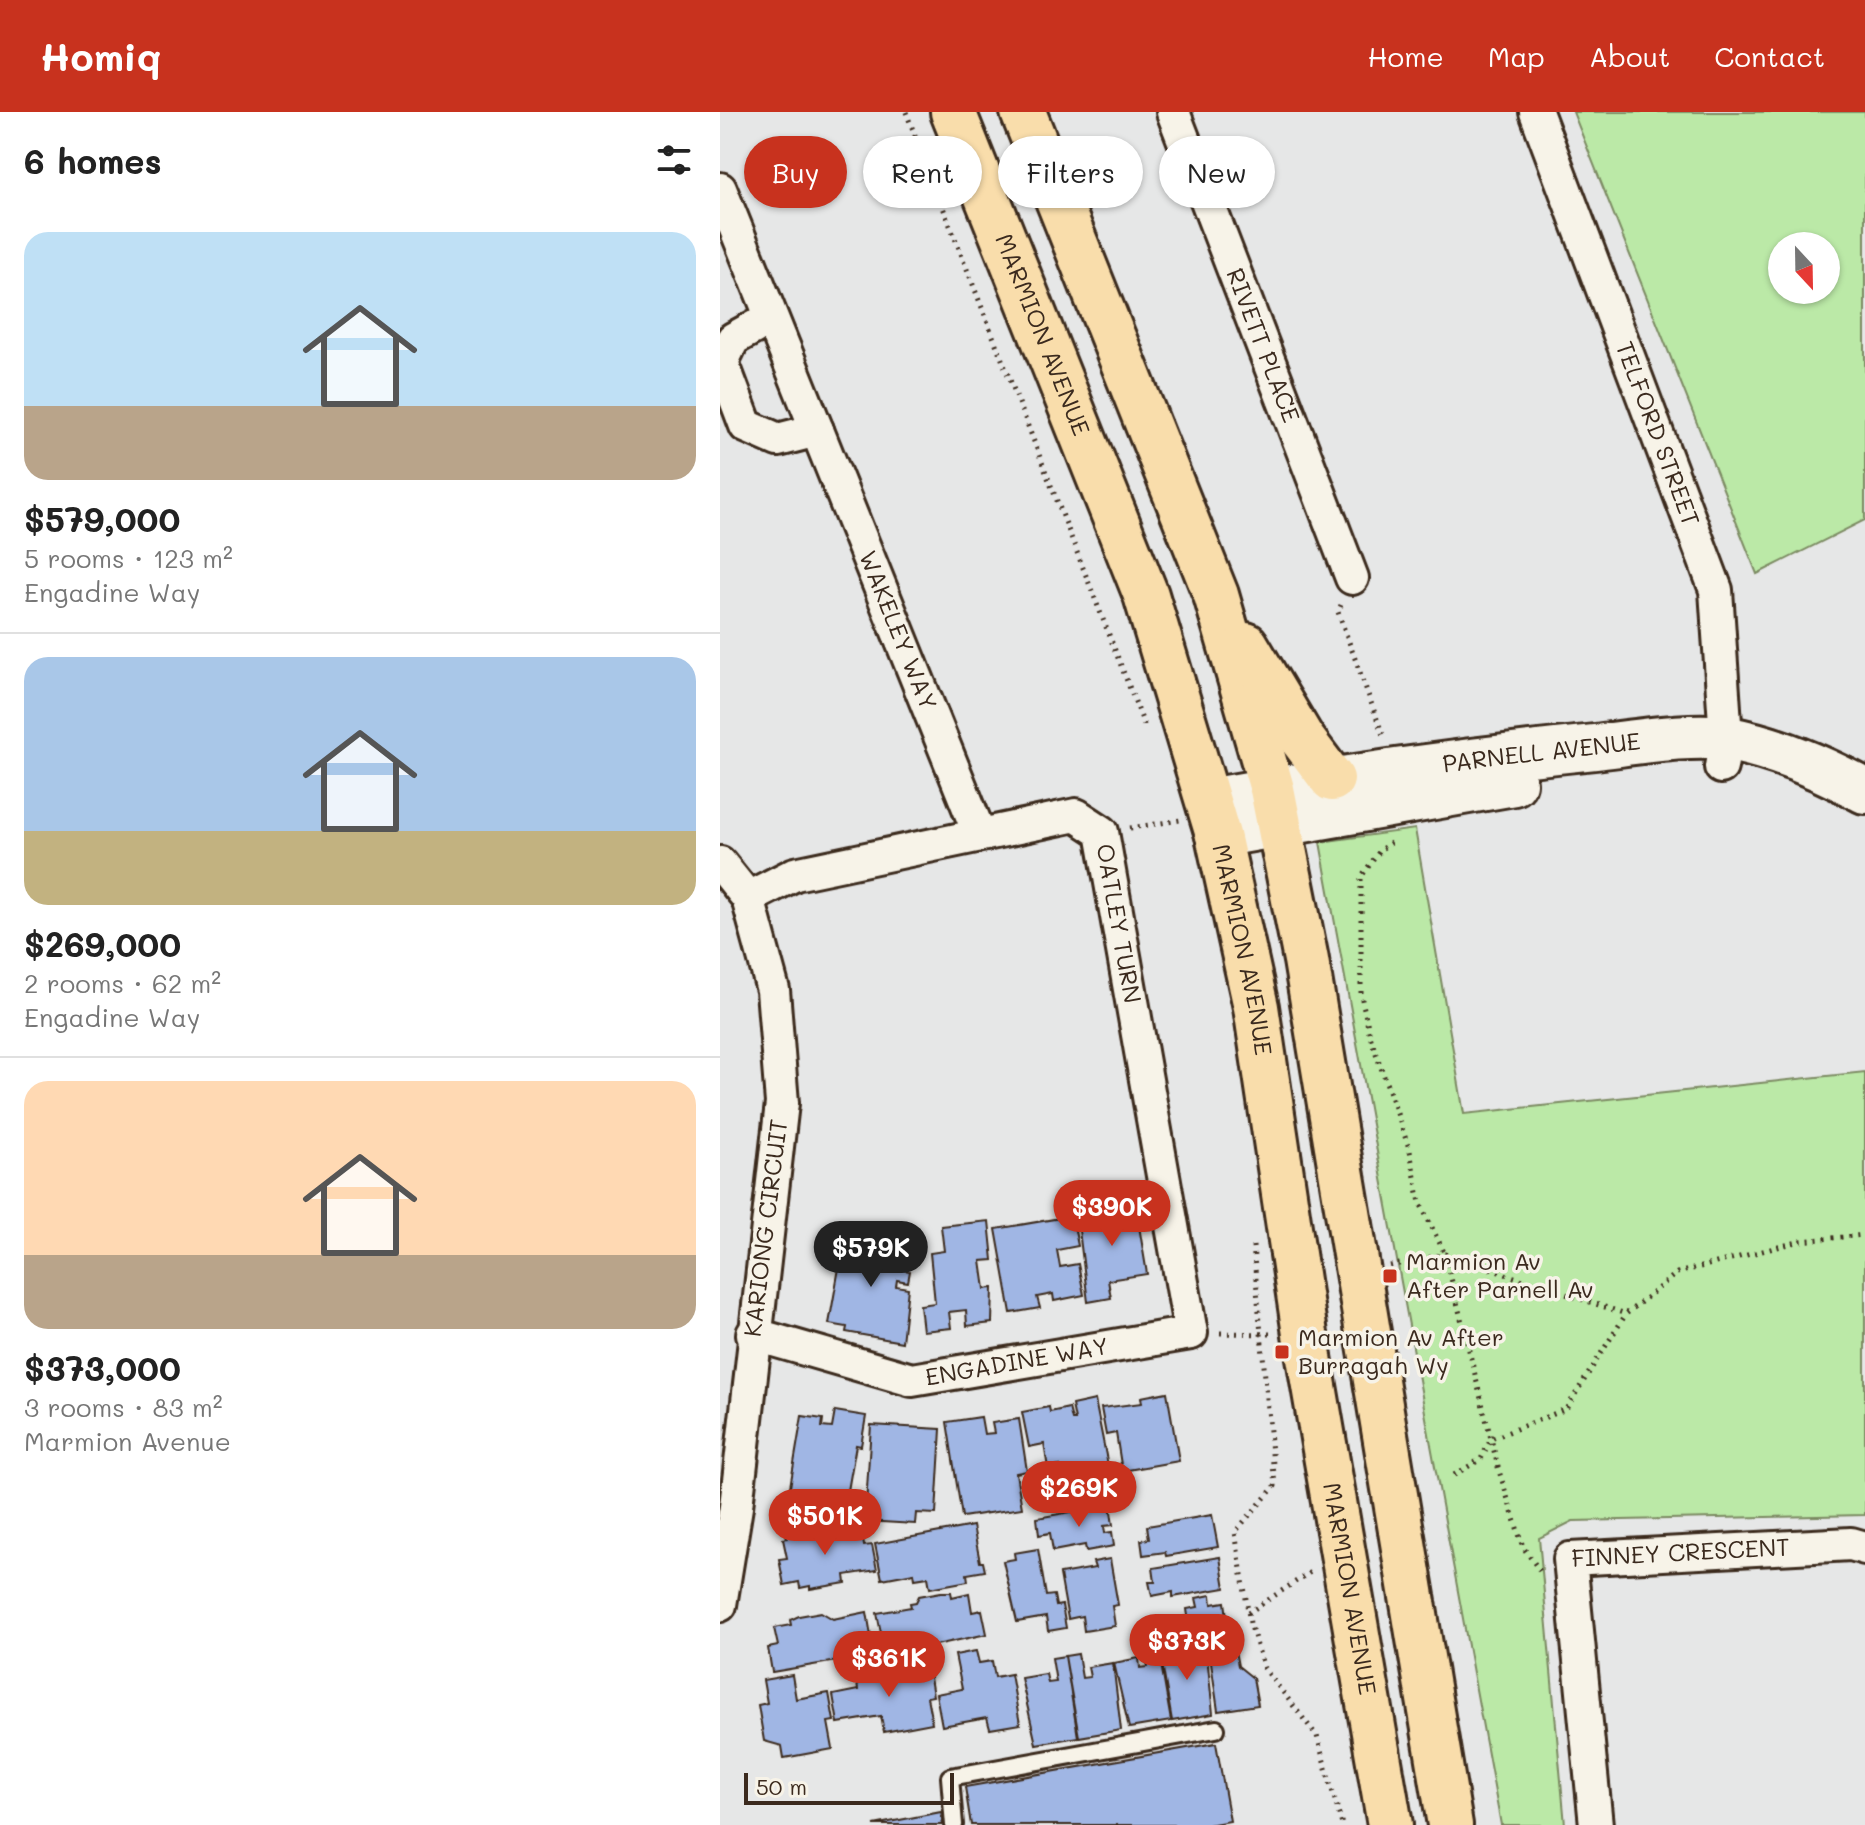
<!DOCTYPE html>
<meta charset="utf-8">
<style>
:root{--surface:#fff;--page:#f2f2f2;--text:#222;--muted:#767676;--line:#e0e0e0;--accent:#c8321e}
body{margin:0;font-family:Mali,sans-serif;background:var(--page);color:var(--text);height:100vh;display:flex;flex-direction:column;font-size:30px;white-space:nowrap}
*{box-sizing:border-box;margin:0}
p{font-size:26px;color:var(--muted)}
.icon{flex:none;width:44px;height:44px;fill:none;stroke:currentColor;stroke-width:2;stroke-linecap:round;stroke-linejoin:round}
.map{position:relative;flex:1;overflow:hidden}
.panel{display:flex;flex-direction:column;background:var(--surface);width:720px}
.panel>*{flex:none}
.top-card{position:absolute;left:24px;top:24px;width:760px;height:72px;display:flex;gap:16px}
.needle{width:52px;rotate:158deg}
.tools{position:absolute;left:1048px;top:120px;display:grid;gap:16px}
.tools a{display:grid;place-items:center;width:72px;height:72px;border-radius:50%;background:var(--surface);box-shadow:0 2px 6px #0004;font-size:40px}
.scale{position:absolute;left:24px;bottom:20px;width:210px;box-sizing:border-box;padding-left:8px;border:4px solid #3b2a1e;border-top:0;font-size:22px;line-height:28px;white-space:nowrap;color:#3b2a1e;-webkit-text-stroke:6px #f7f3e8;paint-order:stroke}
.price{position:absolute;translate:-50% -68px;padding:0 18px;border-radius:28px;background:var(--accent);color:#fff;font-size:26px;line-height:52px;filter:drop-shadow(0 2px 4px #0008)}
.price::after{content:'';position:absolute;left:50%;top:48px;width:24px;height:18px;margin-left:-12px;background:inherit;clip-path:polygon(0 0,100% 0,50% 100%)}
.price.selected{background:#222;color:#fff}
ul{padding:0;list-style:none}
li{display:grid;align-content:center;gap:16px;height:424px;padding:0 24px}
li+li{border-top:2px solid var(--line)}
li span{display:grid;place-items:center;height:248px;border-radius:24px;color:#555}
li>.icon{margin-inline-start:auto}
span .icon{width:144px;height:144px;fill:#fffc;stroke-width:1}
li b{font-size:34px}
h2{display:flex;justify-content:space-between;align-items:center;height:96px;padding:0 24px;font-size:34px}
.chip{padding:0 28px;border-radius:36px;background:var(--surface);box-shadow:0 2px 6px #0004;font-size:28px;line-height:72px}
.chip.selected{background:var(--accent);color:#fff}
header{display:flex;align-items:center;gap:48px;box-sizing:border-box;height:112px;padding:0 40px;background:var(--accent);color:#fff}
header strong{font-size:38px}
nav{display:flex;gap:44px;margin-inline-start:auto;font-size:28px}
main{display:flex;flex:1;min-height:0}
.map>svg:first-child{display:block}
.green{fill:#bbe9a7;stroke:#7b8a62;stroke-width:2;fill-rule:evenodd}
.building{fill:#a0b6e4;stroke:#3b2a1e;stroke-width:2}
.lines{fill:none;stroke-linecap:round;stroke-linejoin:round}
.lane-casing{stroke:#3b2a1e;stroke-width:22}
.street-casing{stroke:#3b2a1e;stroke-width:38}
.secondary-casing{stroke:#3b2a1e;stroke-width:50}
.highway-casing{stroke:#3b2a1e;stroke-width:50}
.path{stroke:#3b2a1e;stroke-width:5;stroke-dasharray:2 6;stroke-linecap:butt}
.lane{stroke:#f7f3e8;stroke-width:16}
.street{stroke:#f7f3e8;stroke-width:32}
.secondary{stroke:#f7f3e8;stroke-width:44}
.highway{stroke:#f9ddab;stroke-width:44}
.poi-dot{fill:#c8321e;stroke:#f7f3e8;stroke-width:3}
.labels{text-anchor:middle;stroke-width:7;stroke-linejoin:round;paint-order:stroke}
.street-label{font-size:24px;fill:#3b2a1e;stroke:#f7f3e8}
.poi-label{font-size:24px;fill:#3b2a1e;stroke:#f7f3e8;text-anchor:start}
</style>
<header>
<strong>Homiq</strong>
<nav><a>Home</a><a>Map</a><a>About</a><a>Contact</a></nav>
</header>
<main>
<section class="panel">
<h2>6 homes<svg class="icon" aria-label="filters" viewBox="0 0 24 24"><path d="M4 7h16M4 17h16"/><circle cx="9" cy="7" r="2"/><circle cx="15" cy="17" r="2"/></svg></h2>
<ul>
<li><span style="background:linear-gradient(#bfe0f5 70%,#b9a48a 0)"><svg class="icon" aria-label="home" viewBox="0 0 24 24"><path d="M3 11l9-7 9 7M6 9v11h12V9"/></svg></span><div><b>$579,000</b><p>5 rooms · 123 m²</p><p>Engadine Way</p></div></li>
<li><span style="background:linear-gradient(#a9c7e8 70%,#c2b280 0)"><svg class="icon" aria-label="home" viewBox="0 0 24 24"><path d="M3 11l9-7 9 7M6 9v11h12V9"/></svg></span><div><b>$269,000</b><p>2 rooms · 62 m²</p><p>Engadine Way</p></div></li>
<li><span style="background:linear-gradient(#ffd9b3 70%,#b9a48a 0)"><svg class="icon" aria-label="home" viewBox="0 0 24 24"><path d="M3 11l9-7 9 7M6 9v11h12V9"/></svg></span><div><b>$373,000</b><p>3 rooms · 83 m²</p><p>Marmion Avenue</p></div></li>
</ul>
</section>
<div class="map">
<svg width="1145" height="1713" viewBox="0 0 1145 1713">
<rect width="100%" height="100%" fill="#e6e7e7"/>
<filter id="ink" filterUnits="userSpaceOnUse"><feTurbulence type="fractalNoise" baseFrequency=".0125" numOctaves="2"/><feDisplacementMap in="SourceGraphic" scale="16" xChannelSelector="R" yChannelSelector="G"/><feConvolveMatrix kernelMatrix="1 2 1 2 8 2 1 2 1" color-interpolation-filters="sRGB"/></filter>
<g filter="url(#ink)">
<path class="green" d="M853,0H1145V408L1037,462ZM1106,134V178H1062V134Z
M695,717L744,1002L1145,960V1403L853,1409L819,1426L845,1713H781L600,730Z"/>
<path class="building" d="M414,1084L427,1162L388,1168L391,1186L368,1190L358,1110L389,1105L387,1089Z
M352,1104L358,1134L337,1138L340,1155L358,1152L364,1183L334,1189L333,1182L317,1185L320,1196L291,1201L276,1117Z
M269,1109L273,1148L261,1149L265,1177L273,1176L272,1211L247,1214L246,1198L229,1200L231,1216L203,1219L200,1193L215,1191L210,1141L224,1139L221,1114Z
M166,1119L184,1122L177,1157L190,1159L188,1170L177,1168L176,1174L188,1176L182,1230L126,1220L127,1215L109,1212L124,1128L151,1132L153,1123L165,1125Z
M447,1280L459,1349L402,1359L396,1321L386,1323L381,1296L422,1291L421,1285Z
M375,1288L392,1374L354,1381L352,1369L344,1371L340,1354L328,1356L324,1332L309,1335L302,1300L329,1295L330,1300L349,1296L352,1308H355L352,1293Z
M115,1299L146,1304L141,1334L136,1333L125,1396L68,1387L82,1304L103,1307L102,1315L112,1316Z
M261,1305L264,1322L274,1321L272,1311L299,1307L307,1359L296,1361L302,1396L242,1405L227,1310Z
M151,1313L221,1317L216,1402L196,1401L195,1412L145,1409Z
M390,1393L393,1413L384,1414L385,1421L392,1420L394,1434L366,1439L365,1433L333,1439L330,1421L319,1423L317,1406Z
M492,1403L498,1435L446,1444L445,1440L423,1443L421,1428L429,1427L427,1414Z
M141,1414L144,1434L152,1433L157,1458L125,1463L126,1471L90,1477V1474L80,1476L79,1470L64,1473L59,1447L67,1446L63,1427L67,1426L66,1421L89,1417L91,1423Z
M253,1414L260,1450H263L265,1459L247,1462L248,1469L210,1476L208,1465L195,1467L194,1461L162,1467L155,1432Z
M318,1437L326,1484L334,1483L336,1494L342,1493L346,1516L328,1519L326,1505L297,1510L283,1449L295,1447L294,1441Z
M500,1445L505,1476L453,1485V1480L432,1484L429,1470H435L433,1456Z
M390,1447L398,1493L392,1494L395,1514L364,1519L362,1504L348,1507L340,1462L375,1456L373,1450Z
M221,1480H231L232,1485L249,1481L252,1500L262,1498L267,1522L174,1542L170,1524L162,1526L157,1501L191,1495L190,1491L196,1490L199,1484Z
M491,1483L492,1492L505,1490L508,1512L513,1511L516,1525L485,1527L484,1519L455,1524L452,1507L468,1504L467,1497L478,1495L476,1486Z
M101,1500L113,1507L147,1500L151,1524L143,1526L146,1544L52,1560L48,1536L58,1534L54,1516L71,1513L70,1508L79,1504Z
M451,1526L455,1550L463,1548L461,1539L486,1534L493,1602L452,1609L438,1528Z
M437,1529L451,1609L409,1616L394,1551L419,1546L420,1556L428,1555L424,1531Z
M256,1539L259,1551L272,1549L275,1565L291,1562L300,1612L270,1617L267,1606L222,1614L216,1582L242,1577L235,1543Z
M515,1539L518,1554L533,1566L538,1593L498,1599L490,1543Z
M358,1542L362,1566L370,1565L368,1555L393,1551L401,1618L359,1625L345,1544Z
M345,1544L358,1625L316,1632L301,1566L326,1562L328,1571L336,1570L332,1546Z
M208,1553L213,1584L207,1585L212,1611L164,1620L161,1604L118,1611L113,1583L138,1578L136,1565Z
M72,1563L76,1587L109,1581L114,1609L108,1610L113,1637L64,1646L62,1634L44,1629L38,1593L47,1591L43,1568Z
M496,1631L510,1709L488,1713H251L245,1675Z
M221,1700L223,1713H154Z"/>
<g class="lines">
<defs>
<path id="lane" d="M234,1713L230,1665L496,1617"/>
<g id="street">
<path id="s1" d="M453,0L632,466"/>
<path id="s2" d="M816,0L996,478L1006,626L1001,655"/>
<path id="s3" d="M0,77L259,721"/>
<path d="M51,206L13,227L2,250L26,314L58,328L97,318"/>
<path d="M0,751L28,786L53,878L62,991L16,1395L0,1493"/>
<path id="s4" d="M28,786L75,762L356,703L382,720L471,1221L192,1268L33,1222"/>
<path id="s5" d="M876,1713L850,1447L1131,1432L1145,1436"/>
</g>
<g id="secondary">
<path id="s6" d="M489,689C617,666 746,648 875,635C911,631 975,620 1009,627C1056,636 1103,656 1145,679"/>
<path d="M498,723L794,671"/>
</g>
<g id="highway">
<path id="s7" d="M233,0L426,483L498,723L536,895L585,1222L670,1713"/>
<path d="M303,0L496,483L552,677L586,848L730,1713"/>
<path d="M526,533L582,627L612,667"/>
</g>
</defs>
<use href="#lane" class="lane-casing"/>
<use href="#street" class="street-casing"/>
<use href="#secondary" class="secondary-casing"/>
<use href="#highway" class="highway-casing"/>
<path class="path" d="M186,0L426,618
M621,493L618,500L664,626
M410,716L460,708
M671,731L661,737L641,765V883L650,924L690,1039L700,1091L725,1142L779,1359L803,1435L822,1462
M533,1134L555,1374L515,1420L530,1511L544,1556L597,1624L622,1713
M670,1154L725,1142L906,1202
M500,1221L550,1222
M734,1363L761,1347L771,1327L846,1297L906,1202L957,1161L1081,1129L1145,1123
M528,1501L592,1459"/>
<use href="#lane" class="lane"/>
<use href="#street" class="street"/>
<use href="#secondary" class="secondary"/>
<use href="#highway" class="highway"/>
</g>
</g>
<g class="poi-dot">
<rect x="662" y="1156" width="16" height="16" rx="4"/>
<rect x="554" y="1232" width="16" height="16" rx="4"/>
</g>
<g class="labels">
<g class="street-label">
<text dy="8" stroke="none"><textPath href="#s7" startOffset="240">MARMION AVENUE</textPath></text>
<text dy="8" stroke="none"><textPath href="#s1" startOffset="250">RIVETT PLACE</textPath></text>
<text dy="8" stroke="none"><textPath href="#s2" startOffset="344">TELFORD STREET</textPath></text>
<text dy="8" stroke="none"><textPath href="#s3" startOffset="476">WAKELEY WAY</textPath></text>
<text dy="8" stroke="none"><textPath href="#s6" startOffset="336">PARNELL AVENUE</textPath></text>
<text dy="8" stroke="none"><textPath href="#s4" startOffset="464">OATLEY TURN</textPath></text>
<text dy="8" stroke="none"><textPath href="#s7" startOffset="888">MARMION AVENUE</textPath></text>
<text transform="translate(46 1116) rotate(-83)" y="8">KARIONG CIRCUIT</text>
<text transform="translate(297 1250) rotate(-10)" y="8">ENGADINE WAY</text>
<text dy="8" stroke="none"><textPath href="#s5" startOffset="378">FINNEY CRESCENT</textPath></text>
<text dy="8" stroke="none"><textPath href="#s7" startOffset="1536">MARMION AVENUE</textPath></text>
</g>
<g class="poi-label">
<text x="686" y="1158">Marmion Av<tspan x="686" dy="28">After Parnell Av</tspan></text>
<text x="578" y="1234">Marmion Av After<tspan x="578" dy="28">Burragah Wy</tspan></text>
</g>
</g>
</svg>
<div class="tools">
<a><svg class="needle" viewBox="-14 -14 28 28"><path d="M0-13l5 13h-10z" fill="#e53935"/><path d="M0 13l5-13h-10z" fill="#767676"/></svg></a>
</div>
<div class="scale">50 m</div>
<b class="price" style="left:392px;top:1136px">$390K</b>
<b class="price selected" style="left:151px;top:1177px">$579K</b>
<b class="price" style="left:359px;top:1417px">$269K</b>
<b class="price" style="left:105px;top:1445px">$501K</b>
<b class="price" style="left:467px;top:1570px">$373K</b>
<b class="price" style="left:169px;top:1587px">$361K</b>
<div class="top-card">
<a class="chip selected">Buy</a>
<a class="chip">Rent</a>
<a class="chip">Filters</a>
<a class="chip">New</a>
</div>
</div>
</main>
